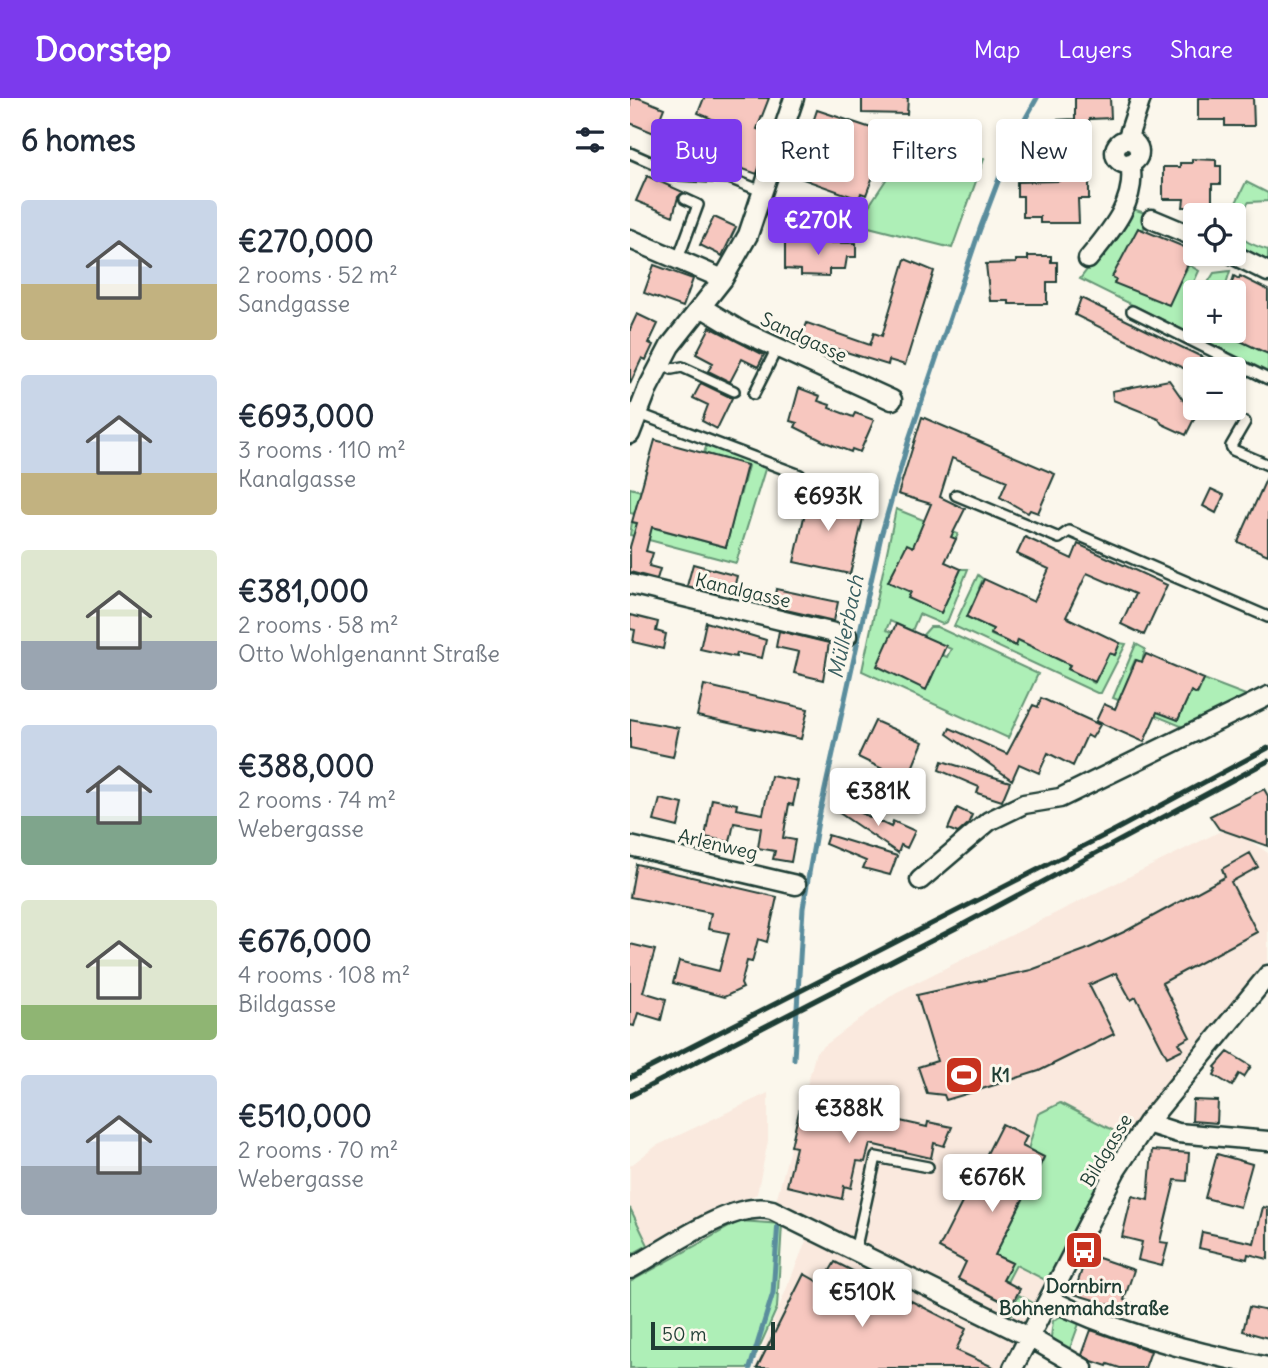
<!DOCTYPE html>
<meta charset="utf-8">
<style>
:root{--surface:#fff;--page:#f2f2f3;--text:#1f2937;--muted:#747a83;--accent:#7c3aed}
body{margin:0;font-family:Delius,sans-serif;background:var(--page);color:var(--text);height:100vh;display:flex;flex-direction:column;font-size:26px;white-space:nowrap}
*{box-sizing:border-box;margin:0}
p{font-size:23px;color:var(--muted)}
.icon{flex:none;width:38px;height:38px;fill:none;stroke:currentColor;stroke-width:2;stroke-linecap:round;stroke-linejoin:round}
.map{position:relative;flex:1;overflow:hidden}
.sheet{display:flex;flex-direction:column;background:var(--surface);width:630px}
.sheet>*{flex:none}
.top-card{position:absolute;left:21px;top:21px;width:511px;height:63px;display:flex;gap:14px}
.fabs{position:absolute;left:553px;top:105px;display:grid;gap:14px}
.fabs a{display:grid;place-items:center;width:63px;height:63px;border-radius:7px;background:var(--surface);box-shadow:0 4px 10px #0003;font-size:35px}
.scale{position:absolute;left:21px;bottom:18px;width:124px;box-sizing:border-box;padding-left:7px;border:4px solid #1f3d34;border-top:0;font-size:19px;line-height:24px;white-space:nowrap;color:#1f3d34;-webkit-text-stroke:5px #fbf7ec;paint-order:stroke}
.price{position:absolute;translate:-50% -60px;padding:0 16px;border-radius:7px;background:#fff;color:#222;font-size:23px;line-height:46px;filter:drop-shadow(0 2px 4px #0008)}
.price::after{content:'';position:absolute;left:50%;top:42px;width:21px;height:16px;margin-left:-10px;background:inherit;clip-path:polygon(0 0,100% 0,50% 100%)}
.price.active{background:var(--accent);color:#fff}
ul{padding:0;list-style:none}
li{display:flex;align-items:center;gap:21px;height:175px;padding:0 21px}
li span{display:grid;place-items:center;flex:none;width:196px;height:140px;border-radius:7px;color:#555}
li>.icon{margin-inline-start:auto}
span .icon{width:84px;height:84px;fill:#fffc;stroke-width:1}
li b{font-size:30px}
h2{display:flex;justify-content:space-between;align-items:center;height:84px;padding:0 21px;font-size:30px}
.tag{padding:0 24px;border-radius:7px;background:var(--surface);box-shadow:0 4px 10px #0003;font-size:24px;line-height:63px}
.tag.active{background:var(--accent);color:#fff}
header{display:flex;align-items:center;gap:42px;box-sizing:border-box;height:98px;padding:0 35px;background:var(--accent);color:#fff}
header strong{font-size:33px}
nav{display:flex;gap:38px;margin-inline-start:auto;font-size:24px}
main{display:flex;flex:1;min-height:0}
.map>svg:first-child{display:block}
.built{fill:#fae9de}
.green{fill:#aeefb7;stroke:#669676;stroke-width:2}
.lines{fill:none;stroke-linecap:round;stroke-linejoin:round}
.stream{stroke:#5a8d9d;stroke-width:5}
.building{fill:#f7c7bf;stroke:#1f3d34;stroke-width:2}
.service-casing{stroke:#1f3d34;stroke-width:14}
.minor-casing{stroke:#1f3d34;stroke-width:23}
.service{stroke:#fbf7ec;stroke-width:9}
.minor{stroke:#fbf7ec;stroke-width:18}
.rail{stroke:#1f3d34;stroke-width:5}
.labels{text-anchor:middle;stroke-width:6;stroke-linejoin:round;paint-order:stroke}
.street-label{font-size:19px;fill:#1f3d34;stroke:#fbf7ec}
.poi-label{font-size:19px;font-weight:bold;fill:#1f3d34;stroke:#fbf7ec;text-anchor:start}
.water-label{font-size:21px;font-style:italic;fill:#385e60;stroke:#fbf7ec}
</style>
<header>
<strong>Doorstep</strong>
<nav><a>Map</a><a>Layers</a><a>Share</a></nav>
</header>
<main>
<section class="sheet">
<h2>6 homes<svg class="icon" aria-label="filters" viewBox="0 0 24 24"><path d="M4 7h16M4 17h16"/><circle cx="9" cy="7" r="2"/><circle cx="15" cy="17" r="2"/></svg></h2>
<ul>
<li><span style="background:linear-gradient(#c9d6e8 60%,#c2b280 0)"><svg class="icon" aria-label="home" viewBox="0 0 24 24"><path d="M3 11l9-7 9 7M6 9v11h12V9"/></svg></span><div><b>€270,000</b><p>2 rooms · 52 m²</p><p>Sandgasse</p></div></li>
<li><span style="background:linear-gradient(#c9d6e8 70%,#c2b280 0)"><svg class="icon" aria-label="home" viewBox="0 0 24 24"><path d="M3 11l9-7 9 7M6 9v11h12V9"/></svg></span><div><b>€693,000</b><p>3 rooms · 110 m²</p><p>Kanalgasse</p></div></li>
<li><span style="background:linear-gradient(#dfe7d0 65%,#9aa5b1 0)"><svg class="icon" aria-label="home" viewBox="0 0 24 24"><path d="M3 11l9-7 9 7M6 9v11h12V9"/></svg></span><div><b>€381,000</b><p>2 rooms · 58 m²</p><p>Otto Wohlgenannt Straße</p></div></li>
<li><span style="background:linear-gradient(#c9d6e8 65%,#7fa58c 0)"><svg class="icon" aria-label="home" viewBox="0 0 24 24"><path d="M3 11l9-7 9 7M6 9v11h12V9"/></svg></span><div><b>€388,000</b><p>2 rooms · 74 m²</p><p>Webergasse</p></div></li>
<li><span style="background:linear-gradient(#dfe7d0 75%,#8fb573 0)"><svg class="icon" aria-label="home" viewBox="0 0 24 24"><path d="M3 11l9-7 9 7M6 9v11h12V9"/></svg></span><div><b>€676,000</b><p>4 rooms · 108 m²</p><p>Bildgasse</p></div></li>
<li><span style="background:linear-gradient(#c9d6e8 65%,#9aa5b1 0)"><svg class="icon" aria-label="home" viewBox="0 0 24 24"><path d="M3 11l9-7 9 7M6 9v11h12V9"/></svg></span><div><b>€510,000</b><p>2 rooms · 70 m²</p><p>Webergasse</p></div></li>
</ul>
</section>
<div class="map">
<svg width="638" height="1270" viewBox="0 0 638 1270">
<rect width="100%" height="100%" fill="#fbf7ec"/>
<filter id="ink" filterUnits="userSpaceOnUse"><feTurbulence type="fractalNoise" baseFrequency=".0143" numOctaves="2"/><feDisplacementMap in="SourceGraphic" scale="14" xChannelSelector="R" yChannelSelector="G"/><feConvolveMatrix kernelMatrix="1 2 1 2 8 2 1 2 1" color-interpolation-filters="sRGB"/></filter>
<g filter="url(#ink)">
<path class="built" d="M599,729L638,755V862L560,954L498,1036L461,1094L371,1270H124L185,1121L146,1103L186,954L265,895Z
M138,995V1043L127,1096L18,1147L0,1110V1068L26,1048Z"/>
<path class="green" d="M284,39H345L340,59L354,61L322,150L227,126Z
M616,84L638,95V103L619,104L604,124C609,143 620,146 638,152V165L604,149V117H600Z
M503,111L521,117L486,181L537,206L559,167L569,173L563,186L574,191L584,175L600,173L596,186L602,189L599,194H565V233H591L633,254L638,245V274L450,181Z
M77,346L136,368L106,465L0,437L2,424L96,449L105,413L13,387L16,372L110,398L118,368L74,355Z
M0,390L11,393L4,416L0,415Z
M266,411L328,436L322,449L270,475L264,472L258,483L281,494L279,499L311,515L331,471H338L317,524L312,526L289,516L282,533L260,523L256,532L262,534L284,579L282,585L296,591L312,557L317,559L321,551L292,538L300,529H307L408,576L378,640L232,573Z
M348,477L353,481L349,490L356,493L348,509L342,507L337,519L363,531L361,537L370,541L373,535L377,544L386,548L400,517L416,540L411,553L440,567L438,571L448,576L458,575L456,580L464,585L479,555L484,557L490,545L496,546L471,595H467L324,528Z
M506,546L515,551L512,564L505,562L501,571L508,574L499,579L494,591L548,622L561,593L568,595L574,581L618,598L558,631L483,600Z
M430,1005L496,1039L482,1059L417,1183L386,1167L377,1184L373,1183L382,1165L365,1157L414,1060L398,1052L408,1016Z
M0,1110L18,1147L0,1157Z
M110,1123L152,1126L147,1210L120,1270H0V1184Z
M389,1197L403,1205L396,1212L379,1217Z
M431,1218L450,1223L439,1253L421,1239L423,1223Z"/>
<g class="lines">
<path class="stream" d="M164,961L173,810L188,723L251,438L279,341L350,131L384,41L407,0
M120,1270L143,1195L148,1123"/>
</g>
<path class="building" d="M0,0H9L34,10L24,35L0,25Z
M74,0H139L127,31L140,36L127,76L88,62L85,72L52,59L58,43L79,51L89,24L68,15Z
M232,0H278L277,16L232,15Z
M445,0H480L481,20L459,21L460,52H425V22L445,21Z
M568,0H623L624,28H595V22H568Z
M187,12L274,41L269,58L253,52L236,97L231,95L229,101L170,80L172,74L167,72Z
M562,61L586,62V68H591V86H582V105H572V109H553L554,101H533V69H550V65H562Z
M429,77H452L453,82H459V101H448L449,125H410V119H393V98H387V84L429,83Z
M17,78L53,94L48,99L43,118L6,103Z
M84,119L106,129L92,158L70,147Z
M508,130L564,153L539,207L484,185L486,181L482,179Z
M155,144L226,145V159H217L215,171H199V178L171,177V172L155,171Z
M398,158H421V164H427V184H417V206H379V203H360L356,166L386,165V162H398Z
M275,161L304,173L275,267L259,262L258,267L171,240L177,225L240,247L244,235L252,238Z
M24,167L63,181L53,209L14,195Z
M604,178L609,181L610,178L638,192V256L604,240V194H599Z
M451,200L545,246L597,271H565V276L445,217Z
M7,216L28,226L19,245L23,247L16,262L12,260L0,286V231Z
M80,229L134,257L128,269L112,261L100,284L78,273L83,265L66,256Z
M539,282L565,319L556,337L532,326L528,320L483,302L482,293Z
M71,285L102,300L87,331L72,323L78,307L63,300Z
M169,290L190,298L188,303L200,307L199,310L223,319L225,315L244,322L230,354L222,351L221,354L195,344L165,329L167,325L160,323Z
M292,319L425,376L408,415L400,412L398,415L370,399L377,383L322,360L310,399L335,411L321,439L326,441L315,464L331,471L311,515L278,500L281,494L258,484L277,446L283,449L301,406L268,396Z
M25,342L117,367L96,449L22,429L16,453L23,455L19,468L30,471L27,481L0,474V449L7,425L2,424Z
M638,377V457L608,444Z
M182,383L204,393L197,408L234,416L220,476L164,464Z
M581,391L594,397L586,415L573,408Z
M395,439L442,461L448,446L537,487L514,537L491,526L505,496L457,475L436,519L490,545L485,557L479,555L465,584L438,571L440,567L388,542L386,548L361,536L363,531L337,519L354,481L404,504L419,471L387,456Z
M63,466L107,478L103,494L89,490L87,495L57,488Z
M146,491L208,504L204,523L143,509Z
M0,517L28,524L26,533L36,536L33,551L3,544L5,532L0,531Z
M76,524L136,542L132,560L107,555L106,559L70,551Z
M266,526L316,548L296,592L247,568Z
M149,533L199,545L193,582L164,575L169,554L146,549Z
M516,556L574,581L567,596L561,593L548,622L527,614L514,644L466,623L474,606L485,611L506,562L512,564Z
M74,587L178,611L171,641L67,618Z
M411,600L470,627L462,640L457,637L443,668L418,655L409,675L389,666L382,682L317,636L320,630L377,656L403,607L408,609Z
M0,621L49,630L43,659L0,650Z
M245,623L293,644L275,687L263,683L265,677L228,659Z
M312,663L380,684L372,703L347,695L349,689L309,672Z
M141,678L168,683L163,707L159,706L153,740L165,742L161,764L143,761L145,753L128,750L131,730L104,725L100,744L75,739L82,701L107,706L106,711L133,716Z
M634,691L638,698V748L589,731L580,718Z
M30,701L53,706L48,729L24,723Z
M206,703L261,729L263,723L285,733L277,750L271,747L268,755L202,710Z
M327,710L342,717L338,726L328,735L318,731Z
M198,737L267,758L260,777L233,770L236,763L195,746Z
M620,755L628,769L601,784L627,834L532,885L560,939L549,945L553,951L537,959L506,899L501,902L486,875L459,887L484,936L409,973L336,996L316,1002L314,997L297,995L288,969L307,963L287,897L401,872L455,852L496,833L595,779L592,771Z
M6,766L147,799L137,844L128,841L122,864L117,863L111,886L113,890L94,899L43,885L49,863L89,873L99,835L78,831L81,815L0,799Z
M0,846L25,852L13,894L36,901L31,922L8,915L4,928L0,927Z
M598,954L621,968L614,979L609,976L602,988L584,977L587,971L585,969Z
M172,1001L297,1029L298,1024L322,1029L314,1048L304,1045L301,1060L240,1046L235,1064L227,1063L221,1090L214,1088L212,1101L157,1088L166,1049L161,1048Z
M563,1002L588,1003L587,1025L562,1023Z
M372,1026L397,1038L392,1048L414,1059L365,1157L382,1165L373,1182L390,1191L381,1208L328,1181L336,1164L309,1150Z
M522,1052L559,1055L557,1083L545,1082L530,1144L538,1145L532,1168L508,1162L512,1144L492,1139L502,1098L518,1102Z
M587,1056L622,1066L610,1109L575,1100Z
M633,1109L638,1110V1161L618,1156L617,1161L569,1150L572,1134L624,1145Z
M457,1156L504,1172L494,1202L502,1205L498,1218L485,1214L487,1209L444,1196Z
M205,1164L336,1231L326,1252L365,1270H127L174,1176L192,1186Z
M619,1209L638,1213V1240L613,1233Z
M461,1232L521,1253L515,1270H490L478,1266L477,1268L462,1263L452,1257Z"/>
<g class="lines">
<defs>
<path id="service" d="M0,55L50,77L99,80L134,94
M48,161L68,107L55,101
M502,213L638,281
M32,265L42,271L52,269L104,293
M124,296L147,250
M7,315L170,377
M615,324L601,348L603,352L638,367
M326,397L429,440L439,433L638,519
M225,1153L246,1059L298,1069"/>
<path id="minor" d="M497,42L511,0
M485 54a12 12 0 1 1 24 0a12 12 0 1 1-24 0Z
M522,121L565,139
M0,141L93,181
M602,156L638,174
M458,161C480,134 508,103 500,65
M71,209L111,233L262,302
M0,336L18,290L40,248L93,181L118,137L164,0
M0,486L217,538
M0,748L166,787
M290,782L359,723L394,706L430,700L638,598
M517,1025L548,1035L638,1043
M0,1171C35,1152 103,1101 142,1112L399,1239L453,1270
M419,1201C486,1235 565,1255 638,1269
M383,1270L486,1072L517,1025L638,877"/>
</defs>
<use href="#service" class="service-casing"/>
<use href="#minor" class="minor-casing"/>
<use href="#service" class="service"/>
<use href="#minor" class="minor"/>
<path class="rail" d="M0,980L487,731L638,650
M0,998L330,828L638,663"/>
</g>
</g>
<defs>
<symbol id="stadium-square" viewBox="-11 -11 22 22"><rect x="-9" y="-9" width="18" height="18" rx="4" fill="#c8321e" stroke="#fbf7ec"/><path d="M0-5a6.5 5 0 1 0 0 10a6.5 5 0 1 0 0-10ZM-3.5-1.8h7v3.6h-7Z" fill="#fff"/></symbol>
<symbol id="bus-square" viewBox="-11 -11 22 22"><rect x="-9" y="-9" width="18" height="18" rx="4" fill="#c8321e" stroke="#fbf7ec"/><path d="M-5-6H5V4H4V6H2V4H-2V6H-4V4H-5ZM-3.5-4V0h7V-4ZM-3.5 1.2v1.5H-2V1.2ZM2 1.2v1.5H3.5V1.2Z" fill="#fff"/></symbol>
</defs>
<g fill-rule="evenodd">
<use href="#stadium-square" x="312" y="955" width="44" height="44"/>
<use href="#bus-square" x="432" y="1130" width="44" height="44"/>
</g>
<g class="labels">
<g class="street-label">
<text transform="translate(174 239) rotate(25)" y="7">Sandgasse</text>
<text transform="translate(113 492) rotate(13)" y="7">Kanalgasse</text>
<text transform="translate(88 746) rotate(13)" y="7">Arlenweg</text>
<text transform="translate(476 1052) rotate(-59)" y="7">Bildgasse</text>
</g>
<g class="poi-label">
<text x="361" y="984">K1</text>
<text x="454" y="1195" text-anchor="middle">Dornbirn<tspan x="454" dy="22">Bohnenmahdstraße</tspan></text>
</g>
<g class="water-label">
<text transform="translate(216 529) rotate(-78)" y="7">Müllerbach</text>
</g>
</g>
</svg>
<div class="fabs">
<a><svg class="icon" aria-label="locate" viewBox="0 0 24 24"><circle cx="12" cy="12" r="6"/><path d="M12 2v4M12 18v4M2 12h4M18 12h4"/></svg></a>
<a>+</a>
<a>−</a>
</div>
<div class="scale">50 m</div>
<b class="price active" style="left:188px;top:159px">€270K</b>
<b class="price" style="left:198px;top:435px">€693K</b>
<b class="price" style="left:248px;top:730px">€381K</b>
<b class="price" style="left:219px;top:1047px">€388K</b>
<b class="price" style="left:362px;top:1116px">€676K</b>
<b class="price" style="left:232px;top:1231px">€510K</b>
<div class="top-card">
<a class="tag active">Buy</a>
<a class="tag">Rent</a>
<a class="tag">Filters</a>
<a class="tag">New</a>
</div>
</div>
</main>
